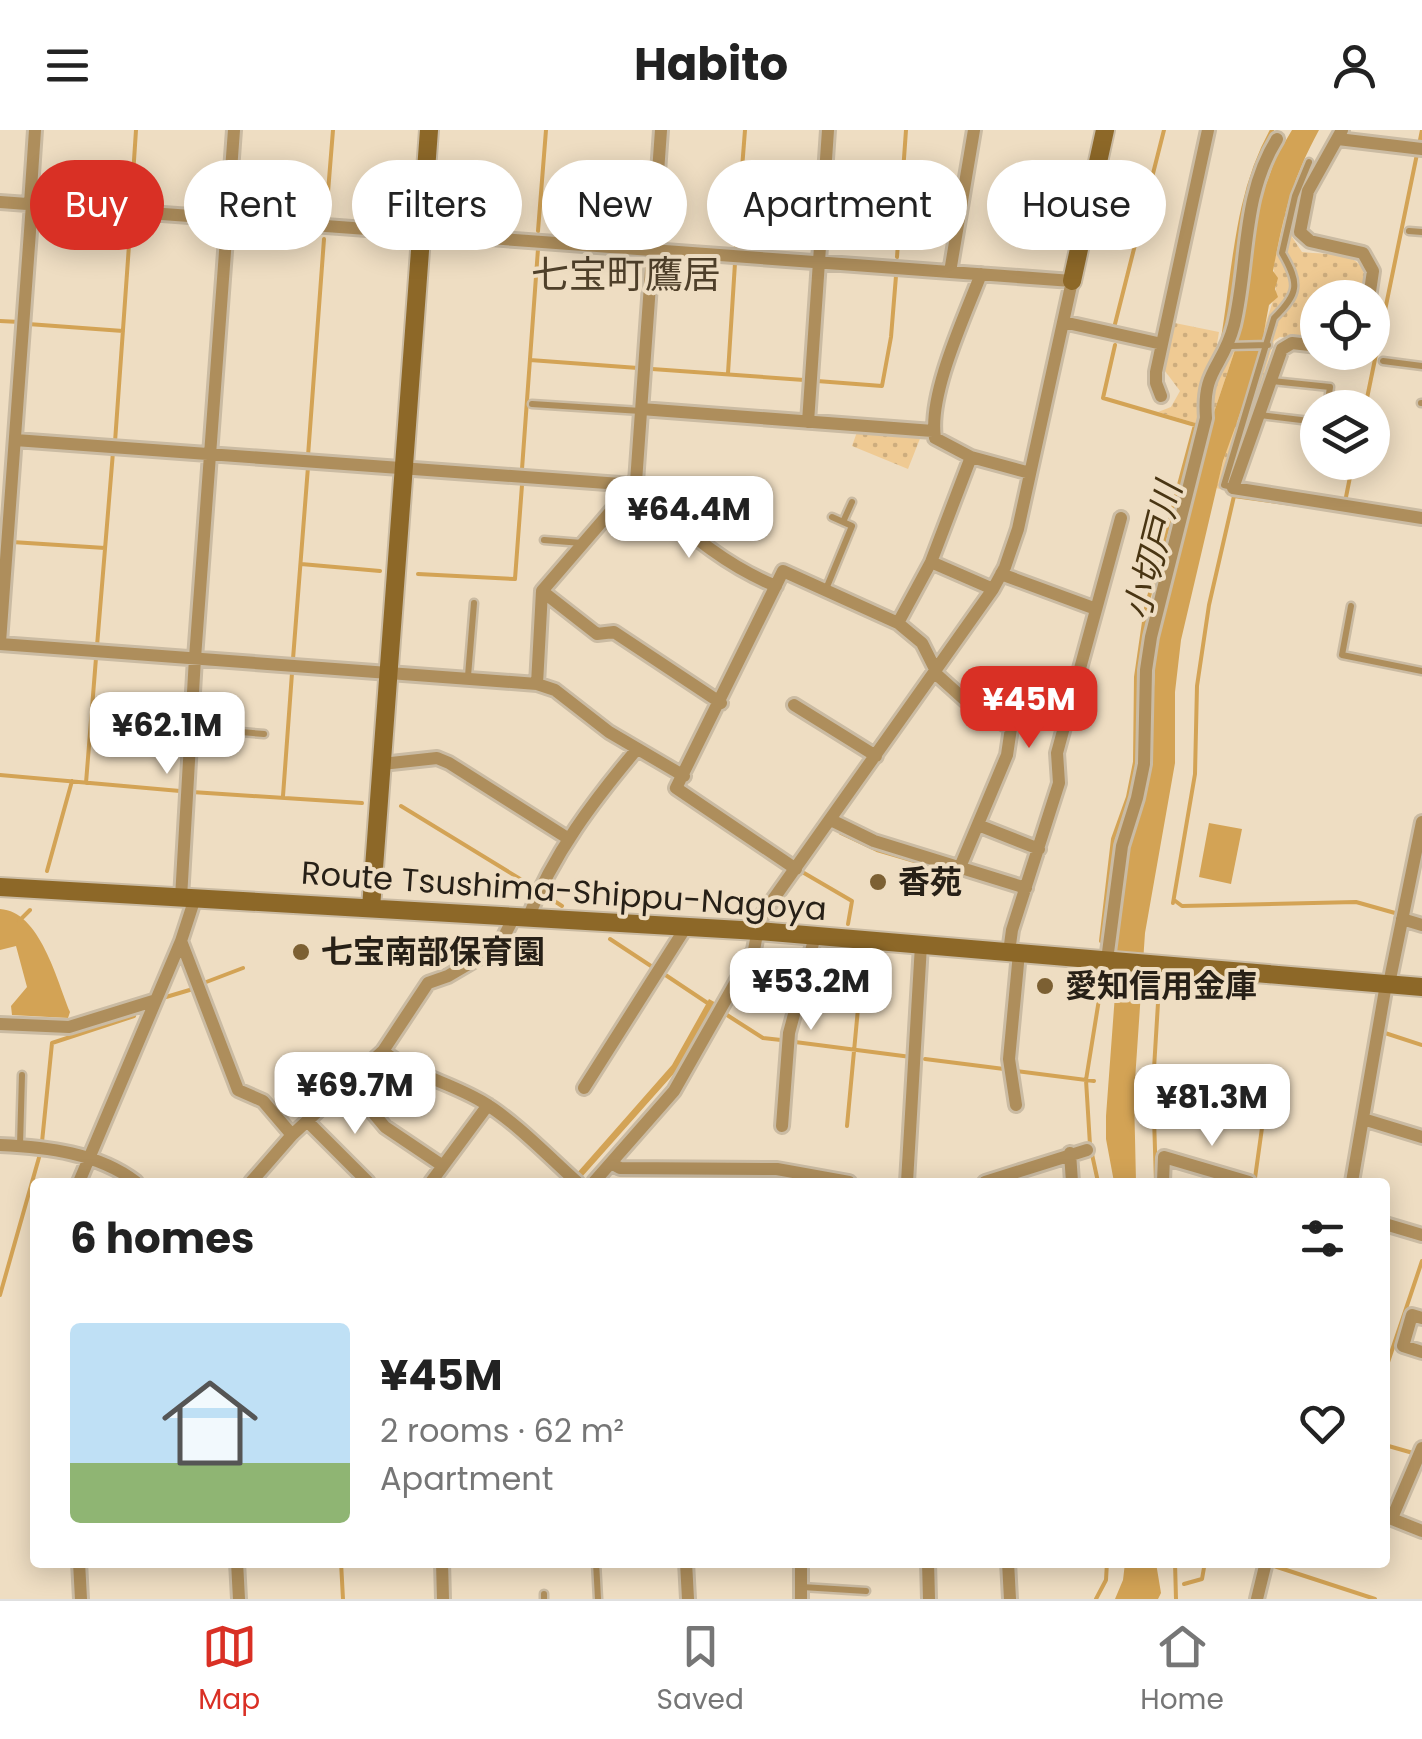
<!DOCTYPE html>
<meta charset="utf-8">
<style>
:root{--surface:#fff;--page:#f6f6f6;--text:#222;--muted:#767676;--line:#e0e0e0;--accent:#d93025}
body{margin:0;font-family:Poppins,"Noto Sans JP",sans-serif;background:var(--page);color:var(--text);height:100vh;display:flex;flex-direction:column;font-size:38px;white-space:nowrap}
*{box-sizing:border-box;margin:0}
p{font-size:32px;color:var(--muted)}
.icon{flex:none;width:55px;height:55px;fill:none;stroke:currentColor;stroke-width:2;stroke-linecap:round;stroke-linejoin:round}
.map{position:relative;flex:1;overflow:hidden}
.details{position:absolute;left:30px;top:1048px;width:1360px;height:390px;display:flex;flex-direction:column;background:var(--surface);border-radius:10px;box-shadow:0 5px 25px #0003}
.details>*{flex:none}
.top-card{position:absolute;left:30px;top:30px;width:1362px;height:90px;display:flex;gap:20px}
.controls{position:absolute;left:1300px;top:150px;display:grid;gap:20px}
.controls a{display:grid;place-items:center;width:90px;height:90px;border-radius:50%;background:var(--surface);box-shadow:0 5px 25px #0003;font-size:50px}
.price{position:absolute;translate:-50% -85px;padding:0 22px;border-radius:20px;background:#fff;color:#222;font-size:32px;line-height:65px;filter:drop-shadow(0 2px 5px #0008)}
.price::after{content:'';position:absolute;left:50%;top:60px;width:30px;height:22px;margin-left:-15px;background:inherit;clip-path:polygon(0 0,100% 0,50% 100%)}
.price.active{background:var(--accent);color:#fff}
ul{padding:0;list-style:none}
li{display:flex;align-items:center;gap:30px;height:250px;padding:0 40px}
li span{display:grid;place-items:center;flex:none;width:280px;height:200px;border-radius:10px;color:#555}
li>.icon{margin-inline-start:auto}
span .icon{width:120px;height:120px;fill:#fffc;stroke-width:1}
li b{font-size:42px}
h2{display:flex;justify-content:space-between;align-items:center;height:120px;padding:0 40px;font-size:42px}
.tag{padding:0 35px;border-radius:45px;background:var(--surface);box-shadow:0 5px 25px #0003;font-size:35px;line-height:90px}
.tag.active{background:var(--accent);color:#fff}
header{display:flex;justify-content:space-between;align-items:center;height:130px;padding:0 40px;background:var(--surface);font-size:45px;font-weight:700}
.menu{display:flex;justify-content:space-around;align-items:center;height:140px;border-top:2px solid var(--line);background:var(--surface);font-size:28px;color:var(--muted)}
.menu a{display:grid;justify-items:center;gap:5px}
.menu .active{color:var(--accent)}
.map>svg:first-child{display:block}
.grass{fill:url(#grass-dots)}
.water{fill:#d3a355}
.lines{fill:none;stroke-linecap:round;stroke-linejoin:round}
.stream{stroke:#d3a355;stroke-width:4}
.lane-casing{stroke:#cabba3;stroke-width:11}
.street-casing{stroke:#cabba3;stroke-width:18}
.secondary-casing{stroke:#cabba3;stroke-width:22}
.lane{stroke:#ae8e5c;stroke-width:6}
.street{stroke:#ae8e5c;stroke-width:12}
.secondary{stroke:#8d6828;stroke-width:18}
.poi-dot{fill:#7c6033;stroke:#eeddc2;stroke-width:4}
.labels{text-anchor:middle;stroke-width:8;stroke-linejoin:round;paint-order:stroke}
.poi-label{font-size:32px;font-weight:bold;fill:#272017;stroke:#eeddc2;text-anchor:start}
.street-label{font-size:32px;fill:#272017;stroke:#eeddc2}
.water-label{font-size:35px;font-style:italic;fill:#493513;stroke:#eeddc2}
.quarter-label{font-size:38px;fill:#4f402a;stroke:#eeddc2}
</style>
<header><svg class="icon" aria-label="menu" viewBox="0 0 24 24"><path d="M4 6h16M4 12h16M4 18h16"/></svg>Habito<svg class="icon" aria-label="person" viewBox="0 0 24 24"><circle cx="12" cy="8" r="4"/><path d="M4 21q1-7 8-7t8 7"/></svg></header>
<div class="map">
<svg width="1422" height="1469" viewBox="0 0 1422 1469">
<defs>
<pattern id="grass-dots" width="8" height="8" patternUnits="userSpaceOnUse" patternTransform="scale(2.5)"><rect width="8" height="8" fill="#efca93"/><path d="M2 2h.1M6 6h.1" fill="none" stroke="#cdad7e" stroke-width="1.8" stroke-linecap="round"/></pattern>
</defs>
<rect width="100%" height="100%" fill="#eeddc2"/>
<path class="grass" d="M1303,30L1315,35L1304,59L1292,107L1302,122C1337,126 1374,119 1363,167L1318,168L1317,211L1280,207L1274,211L1228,361L1216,358C1233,294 1254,228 1275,165C1278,156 1273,145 1274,135C1279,99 1287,63 1303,30Z
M1170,192L1219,202L1217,214L1238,211L1209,297L1158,282L1171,277L1180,261L1165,241Z
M857,302L921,306L908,339L852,316Z"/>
<path class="water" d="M1292,0H1319C1291,52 1284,83 1273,141L1278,148L1275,159L1278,167L1269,175L1258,233L1223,331L1181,510L1175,562V633L1145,803L1134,965L1136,1052H1114L1106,1009V986L1116,851L1113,818L1117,807L1127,720L1143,673L1151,629L1156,510L1209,297L1238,211L1258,76L1276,27Z
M1209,693L1242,699L1231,754L1199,747Z
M0,779C40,781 57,851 70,882L68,888L12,885L11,876L27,857L16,816L0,820Z
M709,869L718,874L678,939L581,1048L577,1043L672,935Z
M1125,1433H1156L1161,1463L1158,1469H1115L1123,1450Z"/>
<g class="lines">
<path class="stream" d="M1419,15L1422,0
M131,76L136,0
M326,87L333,0
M538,101L546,0
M736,116L745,0
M897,127L906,0
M0,191L20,192
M28,194L123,201
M1115,194L1164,0
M1223,208C1235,136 1236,65 1272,0
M530,230L638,238
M652,239L804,250
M728,243L735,133
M817,251L882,256L891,207L896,146
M1365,278L1417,24
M115,312L131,87
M308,326L324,109
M522,339L538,119
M1345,372L1353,332
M12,412L105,418
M301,434L380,441
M418,444L515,449L522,355
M97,516L113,322
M293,529L308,337
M0,645L180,661
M86,653L96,528
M192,662L362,673
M283,666L292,543
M401,676L535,758
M841,703L877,720L993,754
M47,741L72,651
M804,743L852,771L848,794
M542,763L562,776
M1174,770L1182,776L1356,772L1395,783
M1173,773L1195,644L1197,556L1209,475L1234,366L1343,381
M19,791L30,780
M610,809L654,838
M1101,811L1113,709L1128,667L1135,632L1136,547L1146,478L1195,295L1103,268L1115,215
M664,844L709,874
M201,854L243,838
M166,867L193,859
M727,885L763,908L781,910
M1385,903L1422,915
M795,912L911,927
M925,929L1004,939
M1016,941L1094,951
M847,996L863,825
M42,1012L52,913L134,886
M1255,1048L1267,962
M1098,1052L1090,1015L1086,950L1101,857
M1156,1052L1153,955L1158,873
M0,1165L40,1024
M1385,1241L1422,1131
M1385,1315L1413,1323
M341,1432L343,1469
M1175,1432L1176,1469
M348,1433L354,1432
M1274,1436L1375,1469
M1184,1454L1202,1449L1205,1432
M1096,1469L1106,1450L1107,1432"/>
<defs>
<path id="lane" d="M1409,101L1422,102
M1230,216L1268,215
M1383,231L1422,236
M1272,251L1330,257L1327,278
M1421,273H1422
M532,274L641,281
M1260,285L1318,292
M1232,357L1224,355L1274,188C1299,163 1300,154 1282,123L1295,66L1309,32
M843,392L852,372
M544,410L582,413
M826,459L852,396L832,387
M1351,476L1342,525L1422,541
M468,546L474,473
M192,598L264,604
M20,1015L22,945
M596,1432L598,1469
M802,1457L866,1461
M544,1464V1469"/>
<path id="street" d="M1342,0L1308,61L1300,102L1310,111L1363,123L1373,141L1369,168
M1338,9L1422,19
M0,72L1072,151L1018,399L1005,437L993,459L760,788L754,820L674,961L594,1052
M30,74L35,0
M950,142L974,0
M981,144C965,186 928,264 935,308L971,327L1030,343
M1063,192L1162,214
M1318,216L1292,213L1282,219L1233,358L1422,388
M1161,266L1156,253V242L1208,0
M641,279L933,301
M808,292L828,0
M15,310L634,355C681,395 717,432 776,456
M931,432L993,459
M1001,444L1096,479
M542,461L597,504L614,502L721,573
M898,493L931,432L971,327
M0,512L32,74
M0,514L537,554L555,560L609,602L684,646
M935,543L966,571L1011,598L1007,625L960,737
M537,554L542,461L636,352L661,0
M794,575L876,626
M382,634L437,628L449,633L569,709
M831,690L874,711L1026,758
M978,695L1039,719
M796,739L676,658L783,441L898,493L922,513L936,541
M181,768L195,528L234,0
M528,788C553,724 594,670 637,619
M1402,789L1422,795
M181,811L238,960L263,971L292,1005
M1009,822L1012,800L1059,653L1057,623L1121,388
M1107,830L1122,716L1137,668L1144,634L1146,540L1151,507L1206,288C1202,239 1223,238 1234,195C1249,132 1241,67 1277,9
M1389,854L1422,692
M0,894L69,897L153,871
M383,921C412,945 449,952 481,971C514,990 549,1027 577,1052
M349,954L385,997L443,1036
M584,958L686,797
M1016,975L1009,929L1019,823
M1363,989L1422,1007
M308,992L368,1052
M782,996L789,903L815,806
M0,1015C47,1017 98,1023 136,1052
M1070,1023L1072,1052
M611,1033L620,1038L777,1039L849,1052
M79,1052L181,811L195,768
M251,1052L292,1005L383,921L428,853L448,846L499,816L514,787
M431,1052L488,975
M907,1052L921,815
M985,1052L1087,1020
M1163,1052L1164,1027L1249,1052
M1352,1052L1386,854
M1385,1094L1422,1105
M1422,1188L1412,1185L1403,1216L1422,1222
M1387,1387L1422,1401
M1392,1388L1422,1318
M79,1432L81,1469
M237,1432L239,1469
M442,1432L443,1469
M686,1432L688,1469
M928,1432L929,1469
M1008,1432L1010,1469
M801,1469V1432
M1257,1469L1266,1432"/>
<path id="secondary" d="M1072,151L1105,0
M0,757L758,801L1422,857
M371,778L429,0"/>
</defs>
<use href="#lane" class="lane-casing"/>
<use href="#street" class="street-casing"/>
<use href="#secondary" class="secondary-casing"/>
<use href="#lane" class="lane"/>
<use href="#street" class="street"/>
<use href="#secondary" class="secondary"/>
</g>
<g class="poi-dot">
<circle cx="878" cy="752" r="10"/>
<circle cx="301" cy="822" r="10"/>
<circle cx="1045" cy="856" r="10"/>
</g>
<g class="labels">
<g class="poi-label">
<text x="898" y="763">香苑</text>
<text x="321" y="833">七宝南部保育園</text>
<text x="1065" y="867">愛知信用金庫</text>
</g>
<g class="street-label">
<text transform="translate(564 761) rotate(4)" y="11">Route Tsushima-Shippu-Nagoya</text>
</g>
<g class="water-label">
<text transform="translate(1153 421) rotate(-76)" y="12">小切戸川</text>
</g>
<g class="quarter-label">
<text x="626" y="158">七宝町鷹居</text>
</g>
</g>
</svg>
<div class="controls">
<a><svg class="icon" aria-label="locate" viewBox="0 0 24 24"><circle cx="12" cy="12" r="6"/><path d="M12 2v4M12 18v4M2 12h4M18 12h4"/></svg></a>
<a><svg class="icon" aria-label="layers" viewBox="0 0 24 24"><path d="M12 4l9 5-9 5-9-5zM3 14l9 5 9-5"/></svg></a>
</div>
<b class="price" style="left:689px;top:431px">¥64.4M</b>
<b class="price active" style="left:1029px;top:621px">¥45M</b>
<b class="price" style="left:167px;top:647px">¥62.1M</b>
<b class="price" style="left:811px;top:903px">¥53.2M</b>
<b class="price" style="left:355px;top:1007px">¥69.7M</b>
<b class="price" style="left:1212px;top:1019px">¥81.3M</b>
<div class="top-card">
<a class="tag active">Buy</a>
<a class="tag">Rent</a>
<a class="tag">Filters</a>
<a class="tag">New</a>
<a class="tag">Apartment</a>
<a class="tag">House</a>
</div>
<section class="details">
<h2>6 homes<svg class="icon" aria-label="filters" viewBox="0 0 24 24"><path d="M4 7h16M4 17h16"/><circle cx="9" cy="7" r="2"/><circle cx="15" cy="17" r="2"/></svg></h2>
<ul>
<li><span style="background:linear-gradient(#bfe0f5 70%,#8fb573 0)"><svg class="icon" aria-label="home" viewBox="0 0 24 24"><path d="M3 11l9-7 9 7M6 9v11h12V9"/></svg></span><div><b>¥45M</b><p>2 rooms · 62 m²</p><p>Apartment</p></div><svg class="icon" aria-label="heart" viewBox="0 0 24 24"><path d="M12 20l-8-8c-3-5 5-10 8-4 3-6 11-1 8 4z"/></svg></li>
</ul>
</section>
</div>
<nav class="menu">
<a class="active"><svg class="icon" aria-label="map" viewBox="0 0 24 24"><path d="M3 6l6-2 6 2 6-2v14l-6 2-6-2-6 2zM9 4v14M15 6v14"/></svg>Map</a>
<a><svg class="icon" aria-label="saved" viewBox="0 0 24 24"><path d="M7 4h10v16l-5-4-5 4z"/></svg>Saved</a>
<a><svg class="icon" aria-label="home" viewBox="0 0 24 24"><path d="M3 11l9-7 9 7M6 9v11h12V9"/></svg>Home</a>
</nav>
